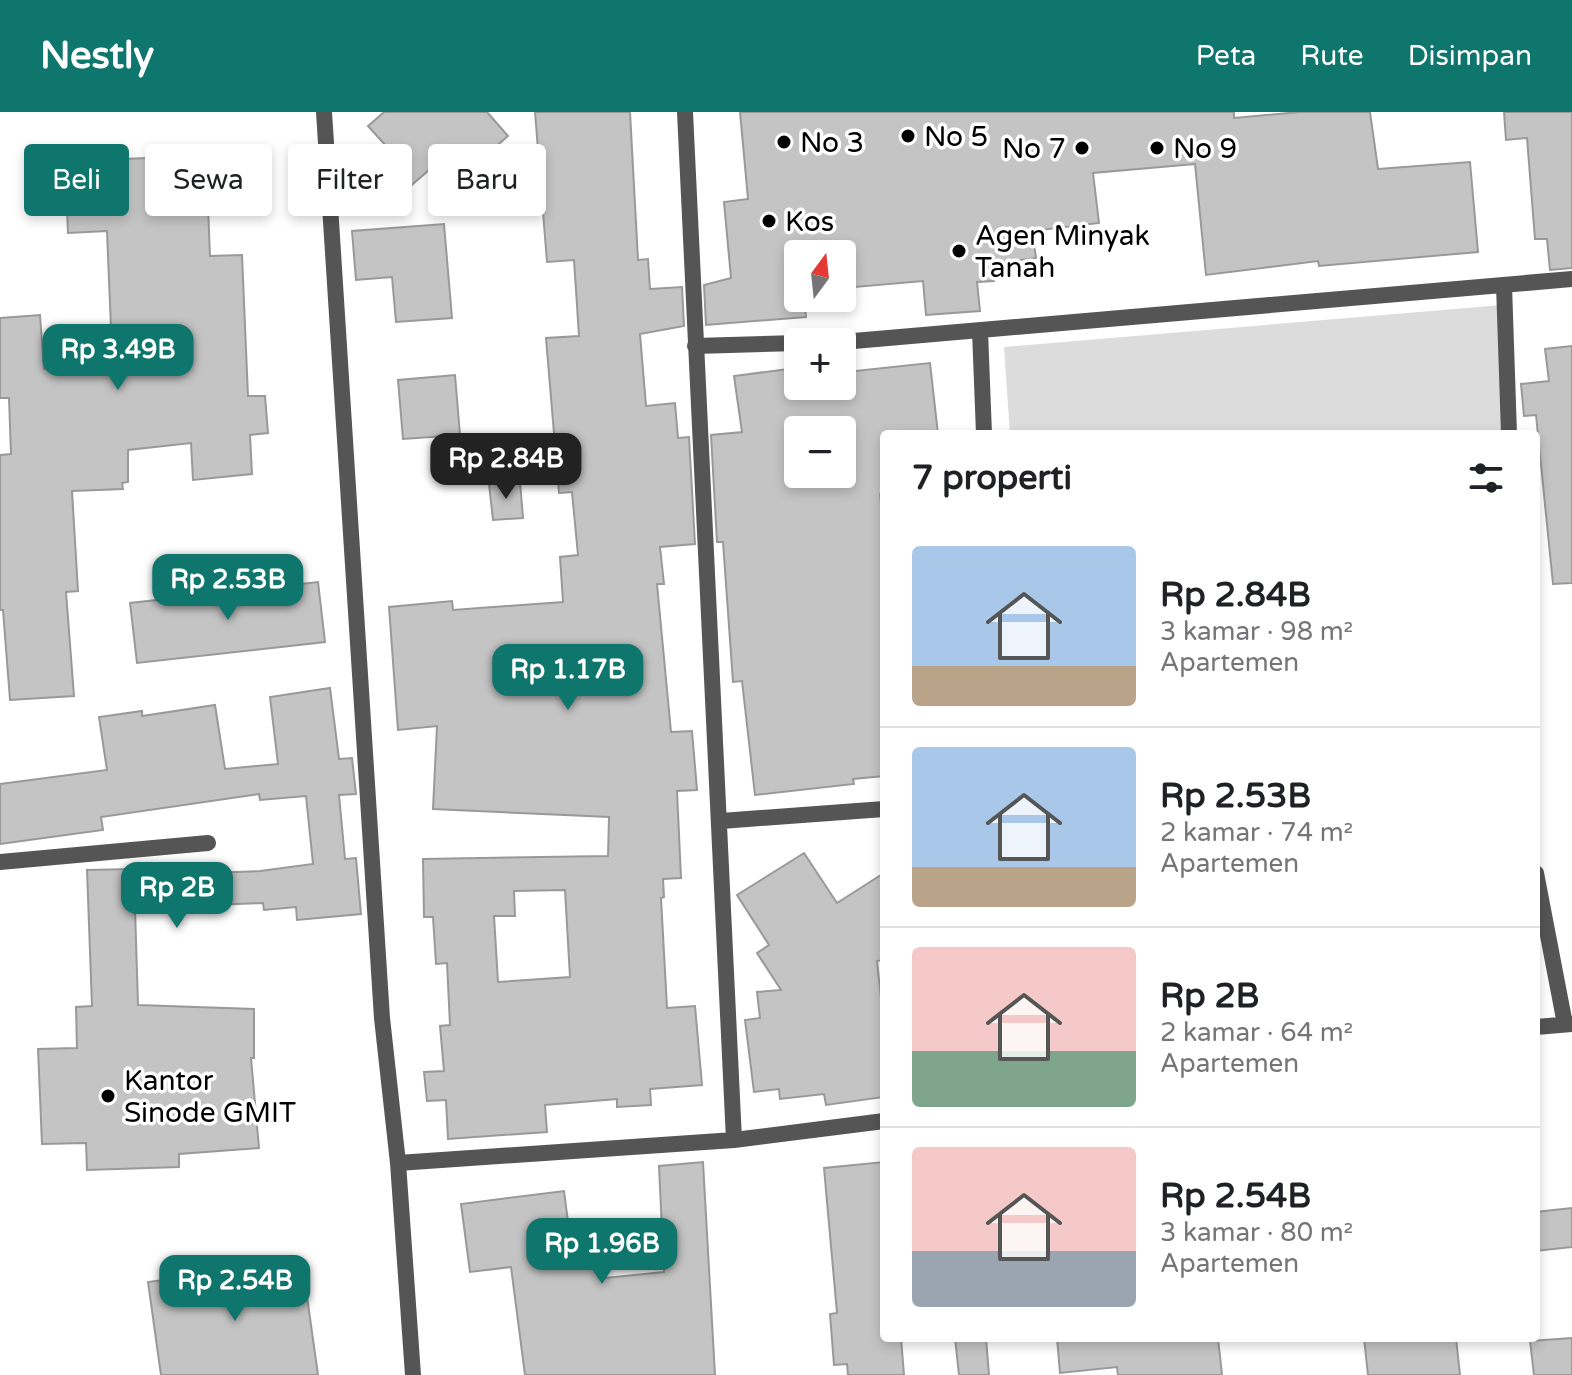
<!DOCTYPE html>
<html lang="id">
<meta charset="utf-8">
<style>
:root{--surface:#fff;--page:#f6f6f6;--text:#202124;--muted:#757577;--line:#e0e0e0;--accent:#0f766e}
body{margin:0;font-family:"Varela Round",sans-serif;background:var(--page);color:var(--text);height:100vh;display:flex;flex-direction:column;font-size:30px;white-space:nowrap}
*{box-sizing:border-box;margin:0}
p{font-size:26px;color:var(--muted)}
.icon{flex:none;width:44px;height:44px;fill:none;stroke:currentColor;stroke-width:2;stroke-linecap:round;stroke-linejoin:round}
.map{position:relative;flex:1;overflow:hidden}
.sheet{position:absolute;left:880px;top:318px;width:660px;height:912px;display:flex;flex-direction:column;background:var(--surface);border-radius:8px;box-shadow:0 4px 12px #0003}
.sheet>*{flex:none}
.top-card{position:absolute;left:24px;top:32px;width:736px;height:72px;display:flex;gap:16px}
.needle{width:52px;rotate:15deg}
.fabs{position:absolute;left:784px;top:128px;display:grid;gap:16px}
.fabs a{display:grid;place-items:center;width:72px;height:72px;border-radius:8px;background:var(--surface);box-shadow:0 4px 12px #0003;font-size:40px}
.price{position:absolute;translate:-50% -68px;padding:0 18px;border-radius:16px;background:var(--accent);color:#fff;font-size:26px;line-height:52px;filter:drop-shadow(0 2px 4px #0008)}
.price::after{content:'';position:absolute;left:50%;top:48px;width:24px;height:18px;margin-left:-12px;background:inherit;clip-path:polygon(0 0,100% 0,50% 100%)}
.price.selected{background:#222;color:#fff}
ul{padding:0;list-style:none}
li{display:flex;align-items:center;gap:24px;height:200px;padding:0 32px}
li+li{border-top:2px solid var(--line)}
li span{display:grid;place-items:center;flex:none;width:224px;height:160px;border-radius:8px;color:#555}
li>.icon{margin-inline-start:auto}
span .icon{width:96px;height:96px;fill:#fffc;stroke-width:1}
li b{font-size:34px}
h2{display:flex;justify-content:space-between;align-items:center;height:96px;padding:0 32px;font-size:34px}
.tag{padding:0 28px;border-radius:8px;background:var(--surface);box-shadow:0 4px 12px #0003;font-size:28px;line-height:72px}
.tag.selected{background:var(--accent);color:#fff}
header{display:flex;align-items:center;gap:48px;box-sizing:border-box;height:112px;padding:0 40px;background:var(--accent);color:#fff}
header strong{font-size:38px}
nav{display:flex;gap:44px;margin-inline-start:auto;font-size:28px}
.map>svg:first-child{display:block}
.green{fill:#dcdcdc}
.building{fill:#c4c4c4;stroke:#999;stroke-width:2;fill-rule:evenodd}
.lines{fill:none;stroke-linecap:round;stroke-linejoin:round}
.minor{stroke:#555;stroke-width:16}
.poi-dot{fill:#000;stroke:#fff;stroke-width:3}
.labels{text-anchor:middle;stroke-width:7;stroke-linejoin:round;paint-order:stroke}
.poi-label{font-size:28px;fill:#000;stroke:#fff;text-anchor:start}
</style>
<header>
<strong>Nestly</strong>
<nav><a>Peta</a><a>Rute</a><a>Disimpan</a></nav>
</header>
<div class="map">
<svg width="1572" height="1263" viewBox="0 0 1572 1263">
<rect width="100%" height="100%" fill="#fff"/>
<path class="green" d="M1502,193L1512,322H1010L1004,235Z"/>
<path class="building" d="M384,0H487L508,24L474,54L463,42L450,54L443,46L407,77L378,45L388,36L368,14Z
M535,0H630L638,148L648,147L650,177L682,175L684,214L640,222L646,294L675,291L678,326L689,325L695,432L660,435L664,472H657L671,620L692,619L697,678L677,679L681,766L663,767L664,785L661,786L667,896L695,894L702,973L650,977L651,993L617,995V987L545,993L547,1020L448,1027L446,988L427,989L424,960L444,959L440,914L450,913L447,851L436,852L433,805H424L423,747L608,744L609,705L433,697L437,614L398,618L389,495L452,489L453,498L563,490L560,445L578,443L572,380L559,381L546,226L579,224L574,148L547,150ZM565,778L570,865L498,870L494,804H515L514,779Z
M740,0H1234V6L1299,0H1370L1378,57L1470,50L1478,140L1319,154L1318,149L1206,163L1195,52L1093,61L1099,111L1032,119L1036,146L992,152L994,169L977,170L980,199L926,203L923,169L855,175L853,149L842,150V142H798V186H804L806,205L706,213L704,173L731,166L724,90L748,87Z
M1504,0H1572V156L1550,158L1547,127H1535L1527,26L1506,28Z
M206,44L210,144L242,143L248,284H265L268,321L250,323L252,362L193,368L191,331L128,338V370L122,371L123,377L72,379L78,479L66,480L74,584L10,588L3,498H0V343L11,342L9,286H0V206L40,203L44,257L112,240L107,119L68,121L65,49Z
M444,112L452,206L396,210L392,165L356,168L352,119Z
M1572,234V471L1553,472L1536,303L1524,304L1521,272L1549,269L1545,237Z
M842,247L846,260L930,251L938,322H884V381L880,382L884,427V664L853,667L854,672L755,683L742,569L733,570L723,430H717L711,323L742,320L734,264L796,256L798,251V274H842ZM798,318H842V362H798Z
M455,263L460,323L403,327L398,268Z
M520,370L523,406L493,408L489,372Z
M318,470L325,530L137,551L130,491Z
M330,576L339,647L352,646L356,682L339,683L345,747L356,746L361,802L297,808L296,795L264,798L263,791L135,796L138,893L254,897V946H251L259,1036L179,1042V1055L87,1058L86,1031L42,1032L38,937L77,936L76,895L92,894L87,758L134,757V764L260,759L313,752L306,684L260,688L259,682L101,705L103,718L0,732V672L107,658L99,605L142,599V604L215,593L225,657L278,652L270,585Z
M804,741L837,791L884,761V848L877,849L884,914V985L826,993L824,982L780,987L779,977L754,980L745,908L760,906L757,880L781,878L757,841L769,833L737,783Z
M703,1050L715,1263H525L511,1155L470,1160L461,1092L564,1079L573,1148L602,1145L605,1166L664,1160L659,1054Z
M884,1050V1226H901L904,1263H848L847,1252L834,1253L830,1202L837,1201L824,1056Z
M1572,1096V1135L1536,1139V1100Z
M302,1149L318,1263H161L148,1170Z
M955,1226H986L989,1263H959Z
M1057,1226H1218L1222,1263H1118L1117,1255L1060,1261Z
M1364,1226H1456L1460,1263H1368Z
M1572,1226V1263H1534L1530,1229Z"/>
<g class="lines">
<path class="minor" d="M324,0L382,906L398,1051L734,1028
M685,0L734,1028L884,1009
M1504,173L1509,322
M980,219L984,322
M842,230L1572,167
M695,234L798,231
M721,709L884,697
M0,750L208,731
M1536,761L1565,912
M1536,915L1572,912
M398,1051L413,1263"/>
</g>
<g class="poi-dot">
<circle cx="908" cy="24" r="8"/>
<circle cx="784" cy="30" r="8"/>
<circle cx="1082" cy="36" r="8"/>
<circle cx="1157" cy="36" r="8"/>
<circle cx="769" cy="109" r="8"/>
<circle cx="959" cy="139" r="8"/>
<circle cx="108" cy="984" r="8"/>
</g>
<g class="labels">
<g class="poi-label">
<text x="924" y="34">No 5</text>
<text x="800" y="40">No 3</text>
<text x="1066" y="46" text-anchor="end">No 7</text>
<text x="1173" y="46">No 9</text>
<text x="785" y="119">Kos</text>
<text x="975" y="133">Agen Minyak<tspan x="975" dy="32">Tanah</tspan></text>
<text x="124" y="978">Kantor<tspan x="124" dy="32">Sinode GMIT</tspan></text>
</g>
</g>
</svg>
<div class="fabs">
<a><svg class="needle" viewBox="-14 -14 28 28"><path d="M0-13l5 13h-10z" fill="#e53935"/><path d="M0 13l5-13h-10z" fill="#757577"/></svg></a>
<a>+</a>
<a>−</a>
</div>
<b class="price" style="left:118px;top:280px">Rp 3.49B</b>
<b class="price selected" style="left:506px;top:389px">Rp 2.84B</b>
<b class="price" style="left:228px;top:510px">Rp 2.53B</b>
<b class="price" style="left:568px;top:600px">Rp 1.17B</b>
<b class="price" style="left:177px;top:818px">Rp 2B</b>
<b class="price" style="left:602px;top:1174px">Rp 1.96B</b>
<b class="price" style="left:235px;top:1211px">Rp 2.54B</b>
<div class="top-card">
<a class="tag selected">Beli</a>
<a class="tag">Sewa</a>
<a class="tag">Filter</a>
<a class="tag">Baru</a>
</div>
<section class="sheet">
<h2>7 properti<svg class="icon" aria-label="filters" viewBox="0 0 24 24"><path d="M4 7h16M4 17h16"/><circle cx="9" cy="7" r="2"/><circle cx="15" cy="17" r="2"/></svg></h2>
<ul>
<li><span style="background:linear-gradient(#a9c7e8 75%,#b9a48a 0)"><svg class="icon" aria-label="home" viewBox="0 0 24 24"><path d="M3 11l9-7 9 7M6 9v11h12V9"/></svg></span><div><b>Rp 2.84B</b><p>3 kamar · 98 m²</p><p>Apartemen</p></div></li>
<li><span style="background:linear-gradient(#a9c7e8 75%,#b9a48a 0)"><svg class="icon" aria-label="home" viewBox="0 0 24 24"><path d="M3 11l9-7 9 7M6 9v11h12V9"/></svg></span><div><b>Rp 2.53B</b><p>2 kamar · 74 m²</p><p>Apartemen</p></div></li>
<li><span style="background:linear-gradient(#f6c9c9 65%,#7fa58c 0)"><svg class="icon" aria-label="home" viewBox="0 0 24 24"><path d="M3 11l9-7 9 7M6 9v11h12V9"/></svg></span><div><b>Rp 2B</b><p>2 kamar · 64 m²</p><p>Apartemen</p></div></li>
<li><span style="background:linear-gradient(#f6c9c9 65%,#9aa5b1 0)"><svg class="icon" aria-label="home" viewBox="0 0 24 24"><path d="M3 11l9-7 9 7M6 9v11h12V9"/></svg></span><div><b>Rp 2.54B</b><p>3 kamar · 80 m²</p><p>Apartemen</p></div></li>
</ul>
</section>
</div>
